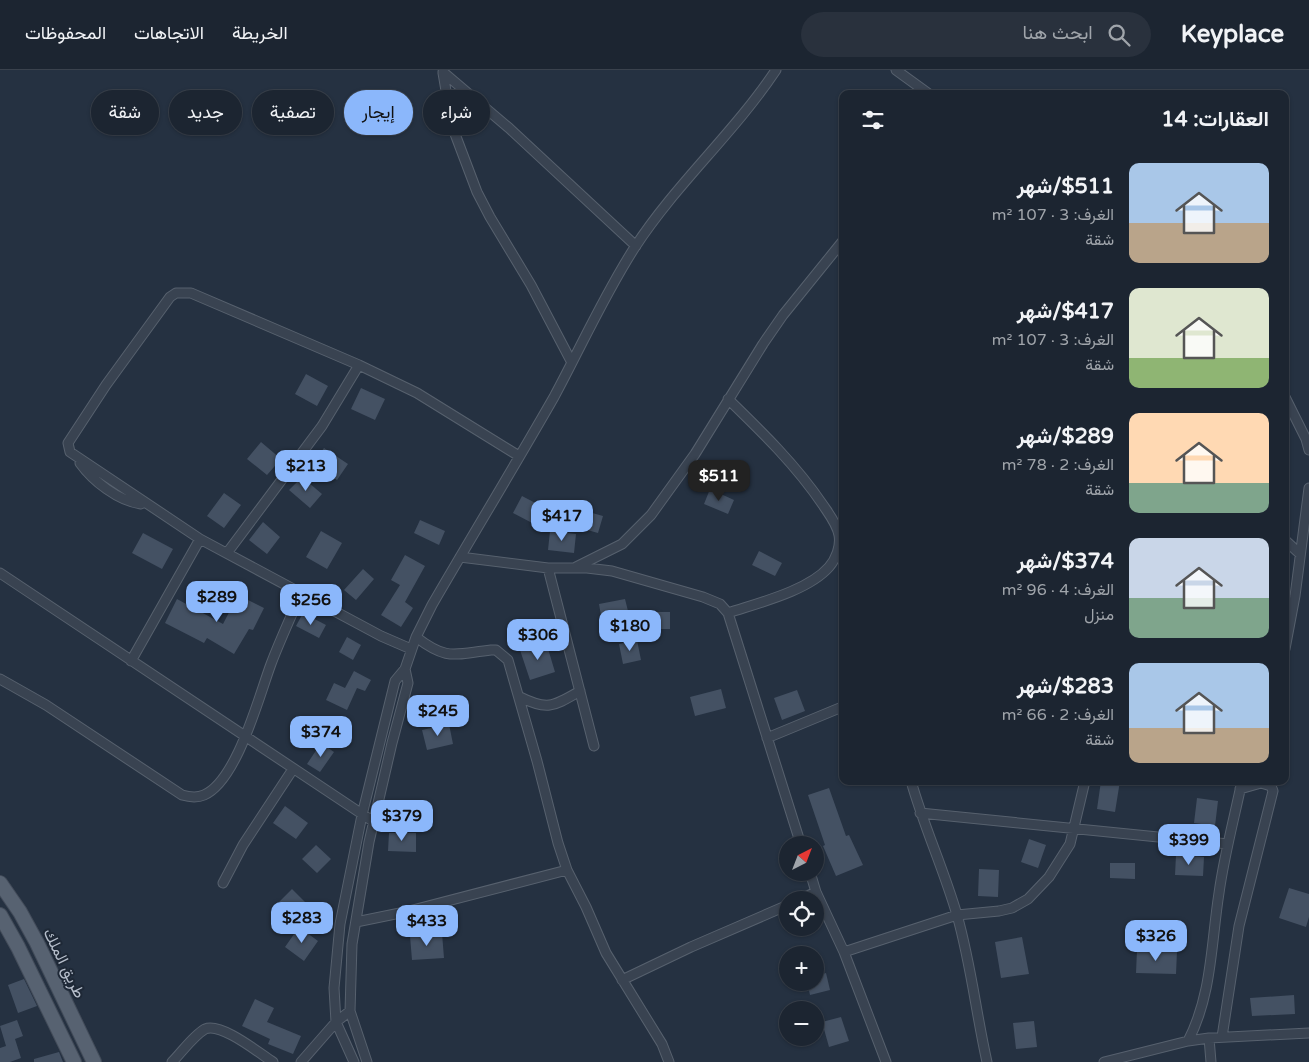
<!DOCTYPE html>
<html lang="ar">
<meta charset="utf-8">
<style>
:root{--surface:#1c2531;--page:#29313d;--text:#f1f3f6;--muted:#a0a5ab;--line:#3a424d;--accent:#8bb7fb}
body{margin:0;font-family:"Varela Round",Vazirmatn,sans-serif;background:var(--page);color:var(--text);direction:rtl;height:100vh;display:flex;flex-direction:column;font-size:19px;white-space:nowrap}
*{box-sizing:border-box;margin:0}
p{font-size:16px;color:var(--muted)}
.icon{flex:none;width:28px;height:28px;fill:none;stroke:currentColor;stroke-width:2;stroke-linecap:round;stroke-linejoin:round}
.map{position:relative;flex:1;overflow:hidden;direction:ltr}
.sheet{position:absolute;left:839px;top:20px;width:450px;height:695px;display:flex;flex-direction:column;background:var(--surface);border-radius:10px;box-shadow:0 1px 4px #0004,0 0 0 1px var(--line);direction:rtl}
.sheet>*{flex:none}
.hud{position:absolute;left:15px;top:20px;width:475px;height:45px;direction:rtl;display:flex;gap:10px}
.needle{width:32px;rotate:42deg}
.buttons{position:absolute;left:779px;top:766px;display:grid;gap:10px}
.buttons a{display:grid;place-items:center;width:45px;height:45px;border-radius:50%;background:var(--surface);box-shadow:0 1px 4px #0004,0 0 0 1px var(--line);font-size:25px}
.price{position:absolute;translate:-50% -42px;padding:0 11px;border-radius:10px;background:var(--accent);color:#111;font-size:16px;line-height:32px;filter:drop-shadow(0 1px 2px #0008)}
.price::after{content:'';position:absolute;left:50%;top:30px;width:15px;height:11px;margin-left:-8px;background:inherit;clip-path:polygon(0 0,100% 0,50% 100%)}
.price.active{background:#222;color:#fff}
ul{padding:0;list-style:none}
li{display:flex;align-items:center;gap:15px;height:125px;padding:0 20px}
li span{display:grid;place-items:center;flex:none;width:140px;height:100px;border-radius:10px;color:#555}
li>.icon{margin-inline-start:auto}
span .icon{width:60px;height:60px;fill:#fffc;stroke-width:1}
li b{font-size:21px}
h2{display:flex;justify-content:space-between;align-items:center;height:60px;padding:0 20px;font-size:21px}
.chip{padding:0 18px;border-radius:22px;background:var(--surface);box-shadow:0 1px 4px #0004,0 0 0 1px var(--line);font-size:18px;line-height:45px}
.chip.active{background:var(--accent);color:#111}
header{display:flex;align-items:center;gap:30px;box-sizing:border-box;height:70px;padding:0 25px;background:var(--surface);border-bottom:1px solid var(--line)}
header strong{font-size:24px}
nav{display:flex;gap:28px;margin-inline-start:auto;font-size:18px}
.search{width:350px;height:45px;background:var(--page);display:flex;align-items:center;gap:12px;box-sizing:border-box;padding:0 18px;border-radius:28px;color:var(--muted);font-size:19px}
.map>svg:first-child{display:block}
.building{fill:#445163}
.lines{fill:none;stroke-linecap:round;stroke-linejoin:round}
.minor-casing{stroke:#57616e;stroke-width:11}
.primary-casing{stroke:#434c5a;stroke-width:16}
.minor{stroke:#394351;stroke-width:9}
.primary{stroke:#576271;stroke-width:14}
.labels{text-anchor:middle;stroke-width:4;stroke-linejoin:round;paint-order:stroke}
.street-label{font-size:16px;fill:#b6becb;stroke:#1e2836}
</style>
<header>
<strong>Keyplace</strong>
<div class="search"><svg class="icon" aria-label="search" viewBox="0 0 24 24"><circle cx="10" cy="10" r="6"/><path d="M15 15l6 6"/></svg>ابحث هنا</div>
<nav><a>الخريطة</a><a>الاتجاهات</a><a>المحفوظات</a></nav>
</header>
<div class="map">
<svg width="1309" height="992" viewBox="0 0 1309 992">
<rect width="100%" height="100%" fill="#253141"/>
<path class="building" d="M306,304L328,316L317,336L295,324Z
M361,318L385,329L375,350L351,339Z
M261,372L281,389L267,405L247,389Z
M324,378L348,394L337,410L313,393Z
M302,407L322,424L310,438L289,420Z
M710,419L734,430L728,444L704,434Z
M224,423L241,435L224,458L207,446Z
M522,426L545,438L536,455L513,443Z
M578,439L603,446L598,463L573,456Z
M420,450L445,461L439,475L414,463Z
M263,452L280,467L267,484L249,470Z
M321,461L342,473L327,499L306,487Z
M550,461L576,464L574,483L548,480Z
M143,463L173,479L162,499L132,483Z
M759,481L782,493L775,506L752,495Z
M405,485L425,496L405,532L413,538L401,557L381,545L400,515L391,510Z
M363,499L374,509L356,530L344,520Z
M238,525L264,538L253,560L249,559L234,584L207,568L204,573L165,553L177,529L223,554Z
M625,529L629,545L602,551L599,534Z
M653,542H670V559H653Z
M303,543L326,555L319,568L296,556Z
M347,567L361,575L353,590L339,582Z
M637,570L641,590L623,594L619,574Z
M546,572L555,602L530,610L520,580Z
M354,601L371,610L365,621L357,618L347,640L326,630L334,613L345,618Z
M721,619L726,638L695,646L690,627Z
M797,620L805,641L782,650L774,628Z
M449,654L453,674L427,680L422,660Z
M321,673L334,682L320,702L307,694Z
M1101,711H1120L1115,742L1097,739Z
M829,718L846,766L849,765L863,795L836,806L823,776L825,775L808,725Z
M1197,728L1218,731L1215,756L1194,753Z
M285,736L308,753L296,769L273,753Z
M389,763H416V782L388,781Z
M1029,769L1046,775L1038,798L1021,792Z
M316,775L331,789L317,803L302,789Z
M1176,785L1204,787L1203,806L1175,805Z
M1110,793H1135V809L1110,808Z
M979,799L999,800L998,827L978,826Z
M1289,818L1309,824V847L1306,857L1279,848Z
M292,819L310,837L297,851L278,833Z
M299,857L318,871L304,891L285,877Z
M442,863L444,888L412,890L410,866Z
M1022,867L1029,904L1001,908L995,872Z
M1137,880L1177,881L1176,904L1136,903Z
M826,903L830,920L810,925L807,912H815V906Z
M24,909L37,936L18,943L8,915Z
M1294,925L1295,944L1252,946L1250,928Z
M255,929L274,938L267,952L301,966L293,984L268,974L270,969L242,956Z
M841,947L849,971L829,977L822,952Z
M17,950L23,966L15,969L21,988L10,992H0V978L6,976L0,956Z
M1034,951L1037,977L1016,979L1013,953Z
M59,982L63,992H34V989Z"/>
<g class="lines">
<defs>
<path id="minor" d="M896,0L929,24
M443,2L509,58L636,176
M443,3L452,56L477,122L490,147L531,215L571,291
M1285,327L1306,369L1309,380
M728,329C762,362 796,395 823,435C829,444 837,454 839,465C841,476 836,489 829,497C808,521 758,533 728,543
M80,393C93,411 118,431 141,434
M1285,470L1300,484
M227,483L322,356L359,295
M460,487L548,498H587L612,501L703,527L720,534L728,543L801,775
M576,497L622,474L651,445L695,384L763,274L783,245L842,172
M548,498L594,676
M0,503L374,752
M416,567C447,591 454,584 491,580H496L508,590L537,691L558,773L567,800L586,837L606,883L662,974L669,992
M411,579L381,566L200,469L70,382L68,373L106,315L170,227L176,223H191L359,295L417,323L519,386
M1285,579L1295,526L1309,418
M131,591L200,469
M0,609L46,635L182,725C189,727 197,728 204,725C237,711 259,626 271,594C280,570 291,547 301,523
M520,627C548,641 554,636 580,621
M767,668L842,637
M911,711C924,757 944,800 957,845C971,894 976,943 987,992
M920,743L1228,774
M810,802L816,822L844,882L886,992
M223,813L243,775L293,699
M798,830L816,822
M356,852L405,842L567,800
M844,882L957,845L999,841L1012,838L1028,829L1049,807L1070,774L1085,711
M622,910L691,877L788,835
M1222,967L1239,856L1273,721L1271,716L1261,713L1240,719
M1209,968L1211,992
M1188,971C1212,925 1211,874 1219,823C1224,786 1234,749 1242,711
M172,992C182,982 193,966 205,959C221,952 259,983 273,992
M301,992L336,952L350,941
M354,992L336,952L334,918L340,854L362,745L395,611L405,599L416,567L432,535C472,466 514,397 554,327C581,277 604,225 635,177C676,114 734,63 776,0
M367,992L350,941L352,874L369,772L392,673L408,613L405,599
M1104,992L1188,971L1209,968L1309,963"/>
<path id="primary" d="M0,813L20,842L37,873L94,992
M0,845L18,877L74,992"/>
</defs>
<use href="#minor" class="minor-casing"/>
<use href="#primary" class="primary-casing"/>
<use href="#minor" class="minor"/>
<use href="#primary" class="primary"/>
</g>
<g class="labels">
<g class="street-label">
<text transform="translate(65 893) rotate(64)" y="6">طريق الملك</text>
</g>
</g>
</svg>
<div class="buttons">
<a><svg class="needle" viewBox="-14 -14 28 28"><path d="M0-13l5 13h-10z" fill="#e53935"/><path d="M0 13l5-13h-10z" fill="#a0a5ab"/></svg></a>
<a><svg class="icon" aria-label="locate" viewBox="0 0 24 24"><circle cx="12" cy="12" r="6"/><path d="M12 2v4M12 18v4M2 12h4M18 12h4"/></svg></a>
<a>+</a>
<a>−</a>
</div>
<b class="price" style="left:306px;top:422px">$213</b>
<b class="price active" style="left:719px;top:432px">$511</b>
<b class="price" style="left:562px;top:472px">$417</b>
<b class="price" style="left:217px;top:553px">$289</b>
<b class="price" style="left:311px;top:556px">$256</b>
<b class="price" style="left:630px;top:582px">$180</b>
<b class="price" style="left:538px;top:591px">$306</b>
<b class="price" style="left:438px;top:667px">$245</b>
<b class="price" style="left:321px;top:688px">$374</b>
<b class="price" style="left:402px;top:772px">$379</b>
<b class="price" style="left:1189px;top:796px">$399</b>
<b class="price" style="left:302px;top:874px">$283</b>
<b class="price" style="left:427px;top:877px">$433</b>
<b class="price" style="left:1156px;top:892px">$326</b>
<div class="hud">
<a class="chip">شراء</a>
<a class="chip active">إيجار</a>
<a class="chip">تصفية</a>
<a class="chip">جديد</a>
<a class="chip">شقة</a>
</div>
<section class="sheet">
<h2>العقارات: 14<svg class="icon" aria-label="filters" viewBox="0 0 24 24"><path d="M4 7h16M4 17h16"/><circle cx="9" cy="7" r="2"/><circle cx="15" cy="17" r="2"/></svg></h2>
<ul>
<li><span style="background:linear-gradient(#a9c7e8 60%,#b9a48a 0)"><svg class="icon" aria-label="home" viewBox="0 0 24 24"><path d="M3 11l9-7 9 7M6 9v11h12V9"/></svg></span><div><b>$511/شهر</b><p>الغرف: 3 · 107 m²</p><p>شقة</p></div></li>
<li><span style="background:linear-gradient(#dfe7d0 70%,#8fb573 0)"><svg class="icon" aria-label="home" viewBox="0 0 24 24"><path d="M3 11l9-7 9 7M6 9v11h12V9"/></svg></span><div><b>$417/شهر</b><p>الغرف: 3 · 107 m²</p><p>شقة</p></div></li>
<li><span style="background:linear-gradient(#ffd9b3 70%,#7fa58c 0)"><svg class="icon" aria-label="home" viewBox="0 0 24 24"><path d="M3 11l9-7 9 7M6 9v11h12V9"/></svg></span><div><b>$289/شهر</b><p>الغرف: 2 · 78 m²</p><p>شقة</p></div></li>
<li><span style="background:linear-gradient(#c9d6e8 60%,#7fa58c 0)"><svg class="icon" aria-label="home" viewBox="0 0 24 24"><path d="M3 11l9-7 9 7M6 9v11h12V9"/></svg></span><div><b>$374/شهر</b><p>الغرف: 4 · 96 m²</p><p>منزل</p></div></li>
<li><span style="background:linear-gradient(#a9c7e8 65%,#b9a48a 0)"><svg class="icon" aria-label="home" viewBox="0 0 24 24"><path d="M3 11l9-7 9 7M6 9v11h12V9"/></svg></span><div><b>$283/شهر</b><p>الغرف: 2 · 66 m²</p><p>شقة</p></div></li>
</ul>
</section>
</div>
